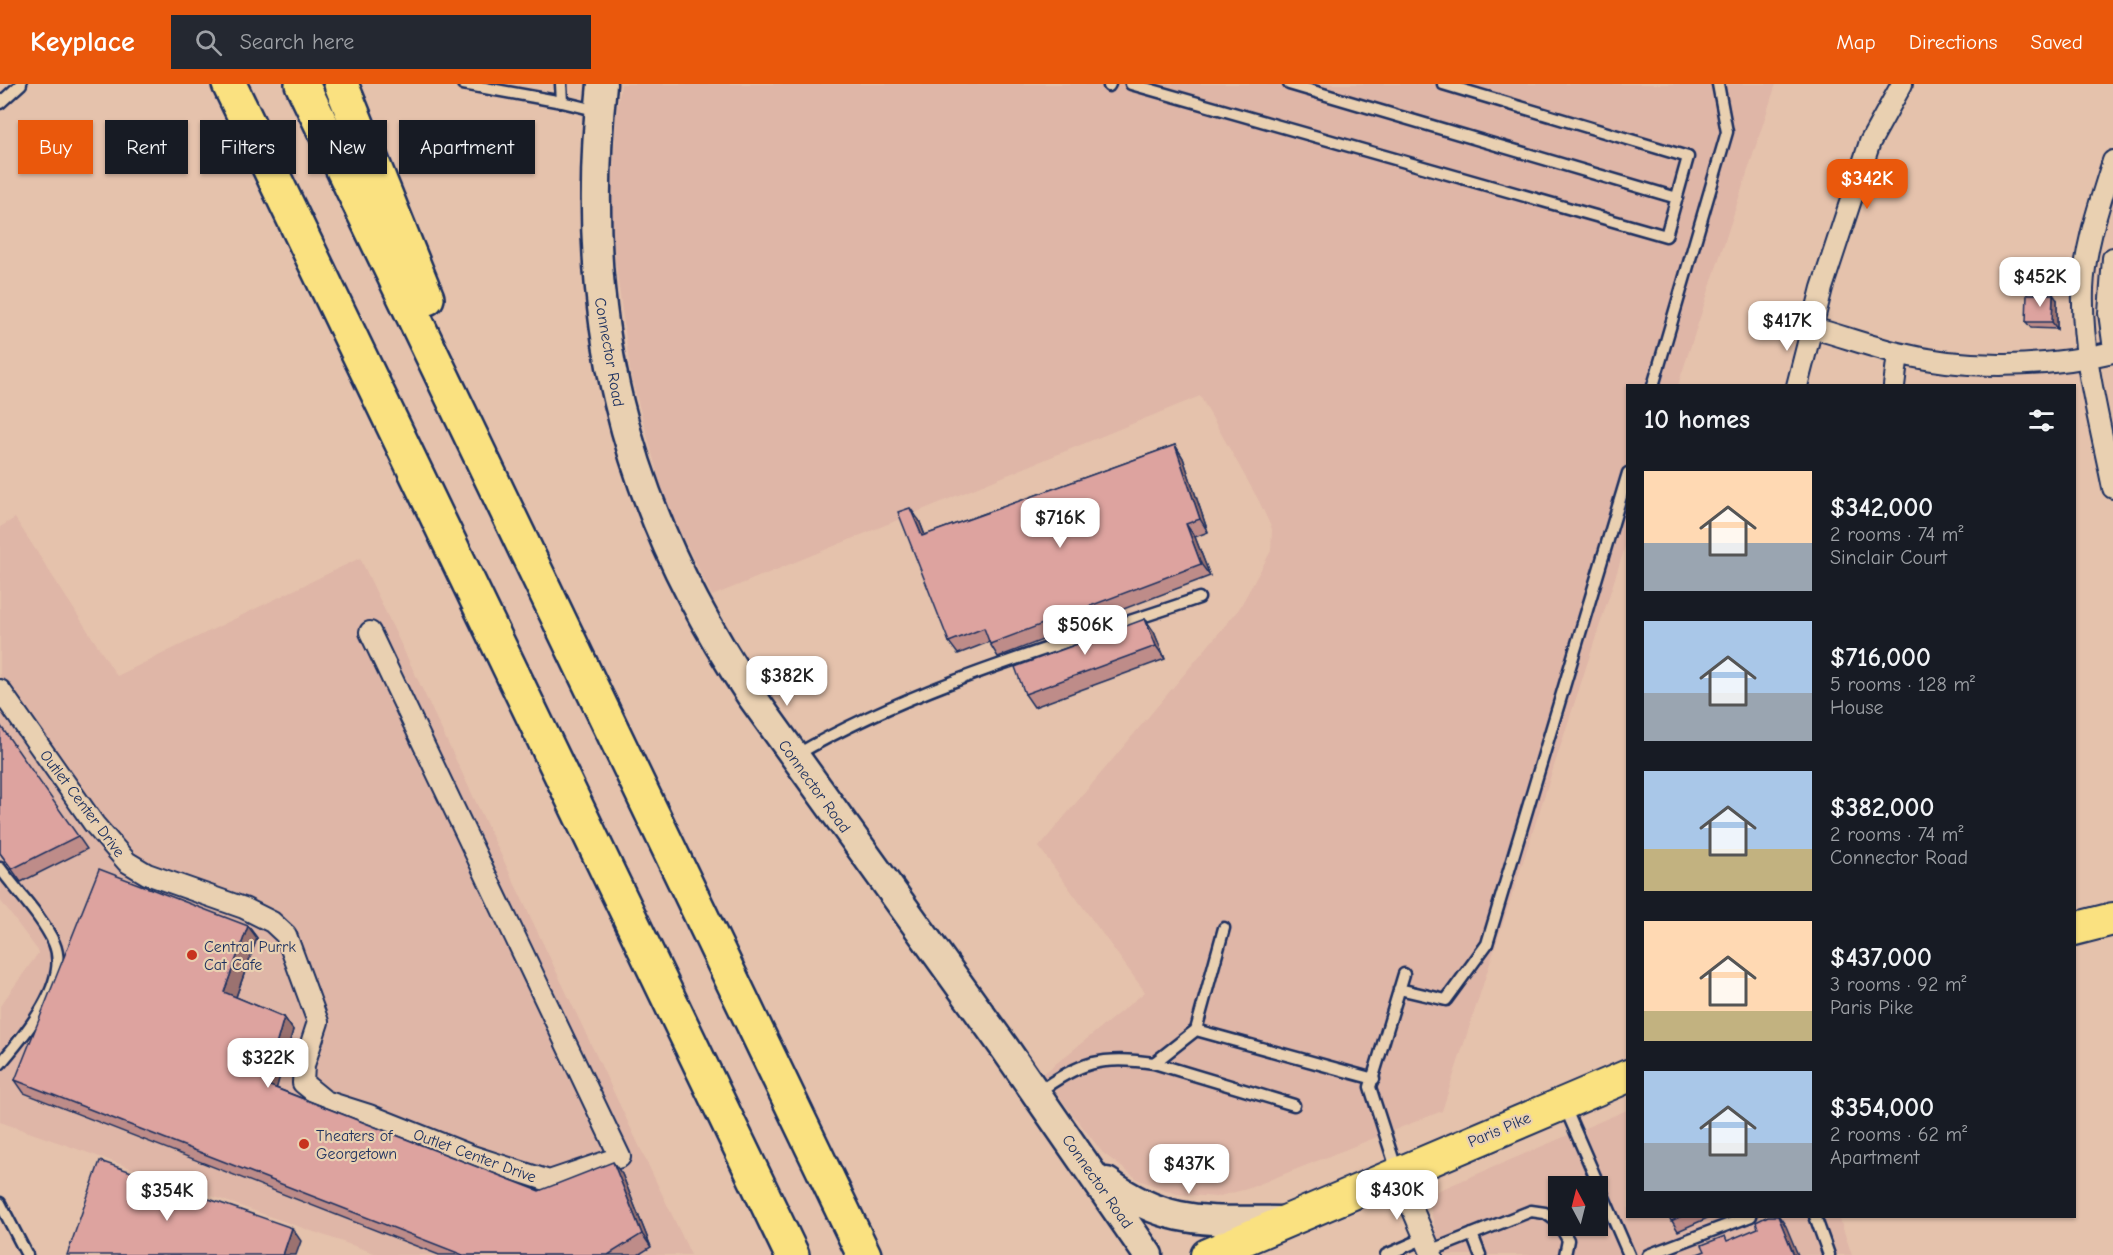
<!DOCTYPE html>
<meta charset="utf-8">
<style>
:root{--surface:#171b24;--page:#242831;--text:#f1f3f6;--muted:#9ea1a6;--accent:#ea580c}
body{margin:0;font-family:"Comic Neue",sans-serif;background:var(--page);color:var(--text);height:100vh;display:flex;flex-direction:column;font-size:22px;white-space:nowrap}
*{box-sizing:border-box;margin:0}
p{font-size:20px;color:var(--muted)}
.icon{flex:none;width:33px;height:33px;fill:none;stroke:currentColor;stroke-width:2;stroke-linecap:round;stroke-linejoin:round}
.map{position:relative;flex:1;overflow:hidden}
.side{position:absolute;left:1626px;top:300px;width:450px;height:834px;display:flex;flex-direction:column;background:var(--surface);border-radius:0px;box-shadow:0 2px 4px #0004}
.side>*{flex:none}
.banner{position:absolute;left:18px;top:36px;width:570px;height:54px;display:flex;gap:12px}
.needle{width:39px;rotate:353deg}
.tools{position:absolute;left:1548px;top:1092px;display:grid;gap:12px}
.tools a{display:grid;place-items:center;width:60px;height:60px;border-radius:0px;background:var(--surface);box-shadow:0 2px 4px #0004;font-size:30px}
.price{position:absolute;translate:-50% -51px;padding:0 14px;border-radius:12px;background:#fff;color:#222;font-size:20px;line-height:39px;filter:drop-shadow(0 2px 3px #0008)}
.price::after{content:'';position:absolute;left:50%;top:36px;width:18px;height:14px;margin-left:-9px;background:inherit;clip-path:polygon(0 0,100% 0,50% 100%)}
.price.on{background:var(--accent);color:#fff}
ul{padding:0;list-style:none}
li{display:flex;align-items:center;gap:18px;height:150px;padding:0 18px}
li span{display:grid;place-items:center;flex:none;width:168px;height:120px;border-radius:0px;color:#555}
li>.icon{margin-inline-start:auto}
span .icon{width:72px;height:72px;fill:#fffc;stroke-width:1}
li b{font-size:26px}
h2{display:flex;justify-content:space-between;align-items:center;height:72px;padding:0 18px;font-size:26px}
.pill{padding:0 21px;border-radius:0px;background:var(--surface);box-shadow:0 2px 4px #0004;font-size:21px;line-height:54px}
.pill.on{background:var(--accent);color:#fff}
header{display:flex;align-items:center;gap:36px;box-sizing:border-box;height:84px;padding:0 30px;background:var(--accent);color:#fff}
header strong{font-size:28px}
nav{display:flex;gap:33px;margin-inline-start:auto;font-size:21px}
.search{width:420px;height:54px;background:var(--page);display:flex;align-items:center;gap:15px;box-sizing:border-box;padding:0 21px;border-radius:0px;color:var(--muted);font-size:22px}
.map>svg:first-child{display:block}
.built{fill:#dfb6a7;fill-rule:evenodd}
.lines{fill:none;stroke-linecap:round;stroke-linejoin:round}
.lane-casing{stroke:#1b2f5e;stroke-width:15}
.street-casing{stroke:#1b2f5e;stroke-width:24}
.secondary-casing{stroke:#1b2f5e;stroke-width:33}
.primary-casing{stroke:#1b2f5e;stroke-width:36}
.highway-casing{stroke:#1b2f5e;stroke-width:38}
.lane{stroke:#e9d0b1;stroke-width:10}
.street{stroke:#e9d0b1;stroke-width:20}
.secondary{stroke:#e9d0b1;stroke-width:28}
.primary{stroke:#fae180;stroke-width:32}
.highway{stroke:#fae180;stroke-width:33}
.wall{fill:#be8c89;stroke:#1b2f5e;stroke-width:1.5}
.shaded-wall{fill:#9b726f;stroke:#1b2f5e;stroke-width:1.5}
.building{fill:#dda39f;stroke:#1b2f5e;stroke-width:1.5}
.poi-dot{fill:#c8321e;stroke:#e9d0b1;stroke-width:2}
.labels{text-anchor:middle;stroke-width:4.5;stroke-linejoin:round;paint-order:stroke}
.street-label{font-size:16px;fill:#1b2f5e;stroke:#e9d0b1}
.poi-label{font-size:16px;fill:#1b2f5e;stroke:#e9d0b1;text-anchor:start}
</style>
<header>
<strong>Keyplace</strong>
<div class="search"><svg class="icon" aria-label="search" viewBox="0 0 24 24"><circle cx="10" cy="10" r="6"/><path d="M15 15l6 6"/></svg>Search here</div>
<nav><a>Map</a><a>Directions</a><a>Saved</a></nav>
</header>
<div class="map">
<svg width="2113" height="1171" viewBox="0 0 2113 1171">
<rect width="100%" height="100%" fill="#e5c2ac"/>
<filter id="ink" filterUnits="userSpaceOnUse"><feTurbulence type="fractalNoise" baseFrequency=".0167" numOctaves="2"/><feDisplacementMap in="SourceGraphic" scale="12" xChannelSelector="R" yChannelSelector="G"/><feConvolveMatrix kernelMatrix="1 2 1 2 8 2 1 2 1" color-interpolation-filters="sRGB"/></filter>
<g filter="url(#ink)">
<path class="built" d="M621,0H1776L1678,301L1628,302L1627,457L1442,1027L1247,1105L1216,1113L1177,1110L1139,1096L1103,1069L1042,991L1145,908L1039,763L1239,525L1271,467L1272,445L1259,417L1200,312L712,512L666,420L631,293L611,145L616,31Z
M15,434L117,592L360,474L691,1171H380L0,1038V922L39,868L0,816V443Z
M1627,1026L1628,1132L1839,1133L1852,1171H1440L1428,1111ZM1558,1102H1598V1142H1558Z"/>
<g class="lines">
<defs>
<path id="lane" d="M463,0L562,18
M561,0L562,18L599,27
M1131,0L1666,152L1688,73L1443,0
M1289,0L1677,114
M1109,2L1110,0
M0,19L21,0
M1653,302L1727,48L1718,0
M796,671C920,599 1064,560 1199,514
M0,784C16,806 43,834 54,859C71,898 23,953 0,980
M1224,844L1196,946L1374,995
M1399,905L1446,916L1487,860L1628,389
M1154,979L1196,946
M1037,1009C1079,978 1102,971 1154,979L1294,1021
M1564,1021L1629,1171
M1397,1087L1370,1003L1404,890
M0,1119L27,1171
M1815,1132L1829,1171
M1560,1142L1568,1156L1565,1171
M1472,1150L1480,1171
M1430,1167L1531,1127L1545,1129L1558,1138
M1386,1171L1425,1154
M1648,1171L1751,1132"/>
<path id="street" d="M2113,77C2100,119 2085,161 2083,205C2081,272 2100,339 2113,404
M2113,174L2109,229L2113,258
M1813,244C1842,252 1869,262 1898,269C1965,286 2045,284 2113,268
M1797,302L1822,204L1870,58L1902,0
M1894,302L1898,269
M0,606L94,740L127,778L147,790L244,824L272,838L286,851L318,938L304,981L303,999L325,1017L369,1031L472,1072L549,1097L620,1073L370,548
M1397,1089L1432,1171"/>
<path id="secondary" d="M602,0C578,229 622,419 750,610L1004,963L1148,1171
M1107,1098C1172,1145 1212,1135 1287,1137"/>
<path id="primary" d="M2074,845L2113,835
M1207,1171L1628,992"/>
<path id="highway" d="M229,0L792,1171
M302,0L864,1171
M341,0L427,214"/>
</defs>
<use href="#lane" class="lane-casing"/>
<use href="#street" class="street-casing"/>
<use href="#secondary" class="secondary-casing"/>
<use href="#primary" class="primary-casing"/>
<use href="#highway" class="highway-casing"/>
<use href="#lane" class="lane"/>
<use href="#street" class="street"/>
<use href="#secondary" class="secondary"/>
<use href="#primary" class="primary"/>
<use href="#highway" class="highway"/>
</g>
<path class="wall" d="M2057,216V245L2031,244L2026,238Z
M1175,361L1183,374L1208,448L1195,453L1210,492L998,573L989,558L958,570L949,558L919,436L925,451Z
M1145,535L1154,548L1165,575L1034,623L1025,610Z
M78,752L87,765L21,798L0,769Z
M248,842L257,854L236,913L284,933L293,946L276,1004L539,1107L622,1090L651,1163L638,1171H439L24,1009L15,996Z
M1669,1132H1712L1678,1147Z"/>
<path class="shaded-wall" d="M2053,210L2057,216V245L2052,238Z
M1175,361L1183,374L1208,448L1200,435Z
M910,424L919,436L930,465L922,452Z
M1186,440L1195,453L1210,492L1201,480Z
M1145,535L1154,548L1165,575L1156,562Z
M248,842L257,854L233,921L224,908Z
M284,933L293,946L274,1013L265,1000Z
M613,1078L622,1090L651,1163L642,1150Z
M1778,1132H1779L1786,1142L1798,1171H1794Z
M292,1144L301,1157L296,1171H283Z"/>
<path class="building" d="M2027,210H2053L2052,238H2026Z
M1175,361L1200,435L1186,440L1201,480L990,560L984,544L949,558L898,428L910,424L922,452Z
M1145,535L1156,562L1025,610L1015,583Z
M0,641L78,752L12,785L0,769Z
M99,785L248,842L224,908L284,933L265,1000L539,1107L613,1078L642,1150L608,1171H463L15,996Z
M100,1077L292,1144L283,1171H67Z
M1669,1132H1682L1671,1137Z
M1768,1132H1778L1794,1171H1695L1705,1167L1702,1161L1725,1152L1727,1157L1758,1144L1756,1138Z"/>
</g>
<g class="poi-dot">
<circle cx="192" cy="871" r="6"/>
<circle cx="304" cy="1060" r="6"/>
</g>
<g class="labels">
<g class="street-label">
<text transform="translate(610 268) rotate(80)" y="6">Connector Road</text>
<text transform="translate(815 702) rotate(54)" y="6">Connector Road</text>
<text transform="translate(83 719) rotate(53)" y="6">Outlet Center Drive</text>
<text transform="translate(1499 1045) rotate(-23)" y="6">Paris Pike</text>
<text transform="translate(475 1071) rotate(20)" y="6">Outlet Center Drive</text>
<text transform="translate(1098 1097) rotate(55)" y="6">Connector Road</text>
</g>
<g class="poi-label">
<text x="204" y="868">Central Purrk<tspan x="204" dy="18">Cat Cafe</tspan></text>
<text x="316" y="1057">Theaters of<tspan x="316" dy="18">Georgetown</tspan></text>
</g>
</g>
</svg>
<div class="tools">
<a><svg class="needle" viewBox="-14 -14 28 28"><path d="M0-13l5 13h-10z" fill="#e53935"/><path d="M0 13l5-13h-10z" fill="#9ea1a6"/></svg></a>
</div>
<b class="price on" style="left:1867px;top:126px">$342K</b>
<b class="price" style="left:2040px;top:224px">$452K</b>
<b class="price" style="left:1787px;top:268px">$417K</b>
<b class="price" style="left:1060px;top:465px">$716K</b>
<b class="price" style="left:1085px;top:572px">$506K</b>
<b class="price" style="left:787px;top:623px">$382K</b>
<b class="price" style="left:268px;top:1005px">$322K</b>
<b class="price" style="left:1189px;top:1111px">$437K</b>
<b class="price" style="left:1397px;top:1137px">$430K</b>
<b class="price" style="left:167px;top:1138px">$354K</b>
<div class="banner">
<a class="pill on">Buy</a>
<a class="pill">Rent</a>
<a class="pill">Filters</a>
<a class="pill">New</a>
<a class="pill">Apartment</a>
</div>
<section class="side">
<h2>10 homes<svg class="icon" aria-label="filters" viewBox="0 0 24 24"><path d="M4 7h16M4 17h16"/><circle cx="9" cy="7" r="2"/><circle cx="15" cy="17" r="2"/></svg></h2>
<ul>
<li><span style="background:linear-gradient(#ffd9b3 60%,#9aa5b1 0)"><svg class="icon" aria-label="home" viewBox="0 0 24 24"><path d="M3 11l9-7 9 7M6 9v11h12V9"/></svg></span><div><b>$342,000</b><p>2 rooms · 74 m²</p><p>Sinclair Court</p></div></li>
<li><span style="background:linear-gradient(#a9c7e8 60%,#9aa5b1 0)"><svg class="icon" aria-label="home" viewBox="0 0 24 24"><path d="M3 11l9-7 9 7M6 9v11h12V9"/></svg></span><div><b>$716,000</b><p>5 rooms · 128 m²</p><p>House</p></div></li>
<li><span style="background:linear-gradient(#a9c7e8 65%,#c2b280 0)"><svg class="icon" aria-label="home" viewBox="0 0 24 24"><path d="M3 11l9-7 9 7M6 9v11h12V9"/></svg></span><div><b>$382,000</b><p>2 rooms · 74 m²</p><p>Connector Road</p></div></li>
<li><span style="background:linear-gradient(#ffd9b3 75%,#c2b280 0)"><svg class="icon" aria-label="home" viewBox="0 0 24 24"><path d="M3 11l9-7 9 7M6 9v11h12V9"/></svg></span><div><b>$437,000</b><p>3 rooms · 92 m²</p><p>Paris Pike</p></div></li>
<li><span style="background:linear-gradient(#a9c7e8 60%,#9aa5b1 0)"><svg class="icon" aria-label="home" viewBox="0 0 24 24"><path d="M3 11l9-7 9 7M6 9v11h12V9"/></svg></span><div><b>$354,000</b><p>2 rooms · 62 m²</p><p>Apartment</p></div></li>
</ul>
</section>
</div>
